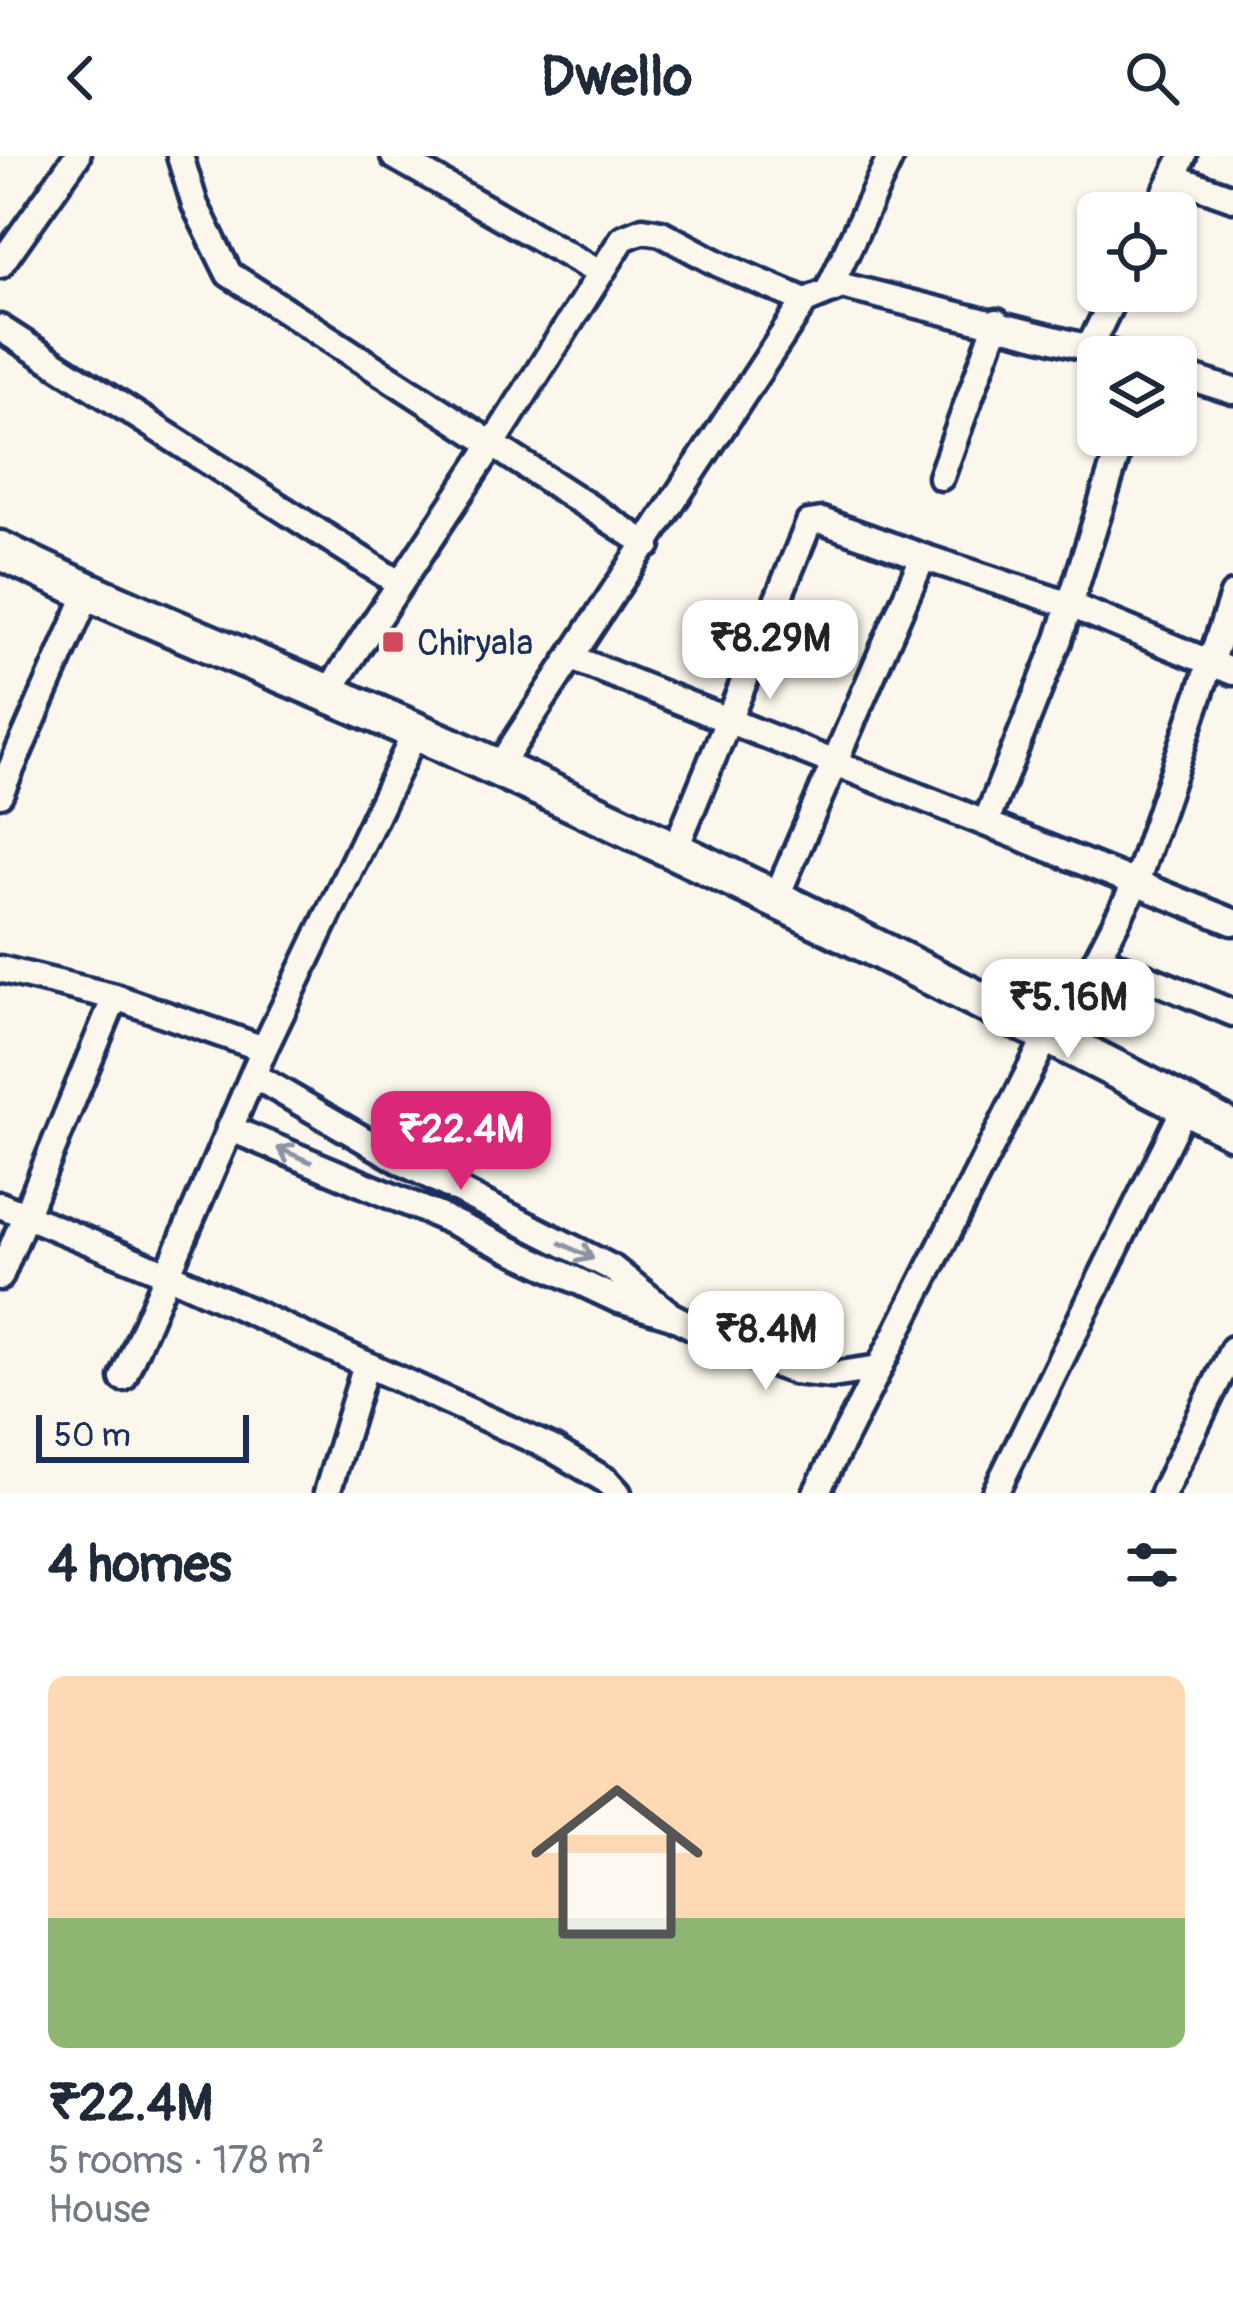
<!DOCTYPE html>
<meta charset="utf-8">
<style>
:root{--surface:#fff;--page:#f6f6f7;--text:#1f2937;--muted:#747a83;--accent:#db2777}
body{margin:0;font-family:Pangolin,sans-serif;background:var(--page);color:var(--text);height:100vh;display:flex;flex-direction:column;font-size:45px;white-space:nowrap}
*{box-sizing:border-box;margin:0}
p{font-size:39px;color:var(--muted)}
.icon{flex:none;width:66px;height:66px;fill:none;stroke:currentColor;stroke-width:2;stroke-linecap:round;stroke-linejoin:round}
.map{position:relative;height:1337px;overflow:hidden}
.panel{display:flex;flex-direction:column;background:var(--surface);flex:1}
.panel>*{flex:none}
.fabs{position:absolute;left:1077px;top:36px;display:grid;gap:24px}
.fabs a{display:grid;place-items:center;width:120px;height:120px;border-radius:18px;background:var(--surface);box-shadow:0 3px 9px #0004;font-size:60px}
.scale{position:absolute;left:36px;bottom:30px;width:213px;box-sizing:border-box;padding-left:12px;border:6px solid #1b2f5e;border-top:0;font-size:33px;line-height:42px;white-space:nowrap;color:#1b2f5e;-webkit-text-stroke:9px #fbf7ec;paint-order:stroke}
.price{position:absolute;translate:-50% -102px;padding:0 27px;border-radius:24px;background:#fff;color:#222;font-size:39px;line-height:78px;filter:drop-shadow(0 3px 6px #0008)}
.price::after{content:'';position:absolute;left:50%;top:72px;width:36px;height:27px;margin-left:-18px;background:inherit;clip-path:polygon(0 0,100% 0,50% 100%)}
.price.selected{background:var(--accent);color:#fff}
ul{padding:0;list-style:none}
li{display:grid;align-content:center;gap:24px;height:636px;padding:0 48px}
li span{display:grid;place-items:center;height:372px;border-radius:18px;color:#555}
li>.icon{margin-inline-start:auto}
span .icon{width:216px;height:216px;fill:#fffc;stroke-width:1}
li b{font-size:51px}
h2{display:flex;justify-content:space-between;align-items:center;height:144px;padding:0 48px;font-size:51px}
header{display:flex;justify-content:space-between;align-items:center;height:156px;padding:0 48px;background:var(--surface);font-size:54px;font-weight:700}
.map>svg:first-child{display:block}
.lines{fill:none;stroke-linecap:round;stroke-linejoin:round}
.street-casing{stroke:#1b2f5e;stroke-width:33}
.secondary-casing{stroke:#1b2f5e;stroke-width:45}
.street{stroke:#fbf7ec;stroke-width:24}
.secondary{stroke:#fbf7ec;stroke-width:36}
.oneway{stroke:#8b93a5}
.poi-dot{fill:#d1495b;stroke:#fbf7ec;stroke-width:4.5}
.labels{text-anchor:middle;stroke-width:9;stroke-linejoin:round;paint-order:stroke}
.poi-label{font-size:36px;fill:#1b2f5e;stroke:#fbf7ec;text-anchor:start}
</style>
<header><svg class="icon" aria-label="back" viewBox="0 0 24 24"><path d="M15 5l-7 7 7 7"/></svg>Dwello<svg class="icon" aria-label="search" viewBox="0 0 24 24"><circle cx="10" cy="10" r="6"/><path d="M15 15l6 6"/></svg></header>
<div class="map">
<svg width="1233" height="1337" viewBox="0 0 1233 1337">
<rect width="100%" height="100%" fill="#fbf7ec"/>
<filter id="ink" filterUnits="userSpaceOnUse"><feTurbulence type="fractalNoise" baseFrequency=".00833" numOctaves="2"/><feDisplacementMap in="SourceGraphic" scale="24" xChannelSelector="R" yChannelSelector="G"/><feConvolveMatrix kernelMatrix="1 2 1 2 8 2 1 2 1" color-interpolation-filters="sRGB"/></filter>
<g filter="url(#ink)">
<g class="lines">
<defs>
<path id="street" d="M180,0L195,49L229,118L648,389
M394,0L598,116
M1174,21L1233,42
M1156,57L1183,0
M0,109L77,0
M829,133L891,0
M0,172L400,428
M1090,190L1117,135
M1176,217L1233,235
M941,321L997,166
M572,502L1233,766
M329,535L492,289L623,82L643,74L661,77L719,108L805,145
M498,612L805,145L842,130L1125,201
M0,638L88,437
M986,666L1059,483L1123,279
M675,694L809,367L822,365L923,401
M776,742L923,401L1070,449L1233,516
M1098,801L1233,857
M0,813L115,841L264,893
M253,919L404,1007L612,1112L666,1155
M229,972L439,1060L616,1143L672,1160L749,1199L794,1215L832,1219L879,1212
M0,1049L165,1117L551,1292L607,1325L618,1337
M0,1121L115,841
M123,1222L264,893L416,575
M327,1337L366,1208
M816,1337L1049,876L1098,801L1136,727L1233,439
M995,1337L1186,949
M1163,1337L1233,1193"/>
<path id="secondary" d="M0,394C150,467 306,525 458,594C720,712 977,841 1233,974"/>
</defs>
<use href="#street" class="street-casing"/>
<use href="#secondary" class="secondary-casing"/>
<use href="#street" class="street"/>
<use href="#secondary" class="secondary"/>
</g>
<defs><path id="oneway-shaft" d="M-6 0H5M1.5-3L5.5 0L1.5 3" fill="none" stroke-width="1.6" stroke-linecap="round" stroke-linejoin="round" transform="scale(3)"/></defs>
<g class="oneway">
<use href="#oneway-shaft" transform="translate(294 999) rotate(-157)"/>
<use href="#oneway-shaft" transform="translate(577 1095) rotate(26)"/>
</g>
</g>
<rect class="poi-dot" x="381" y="474" width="24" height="24" rx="6"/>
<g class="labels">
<g class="poi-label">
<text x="417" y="499">Chiryala</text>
</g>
</g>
</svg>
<div class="fabs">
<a><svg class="icon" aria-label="locate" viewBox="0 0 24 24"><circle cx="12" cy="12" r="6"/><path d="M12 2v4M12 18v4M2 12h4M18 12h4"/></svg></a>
<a><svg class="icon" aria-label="layers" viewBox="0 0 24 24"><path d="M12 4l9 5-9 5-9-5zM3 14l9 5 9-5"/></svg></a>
</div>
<div class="scale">50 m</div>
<b class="price" style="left:770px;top:546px">₹8.29M</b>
<b class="price" style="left:1068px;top:905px">₹5.16M</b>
<b class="price selected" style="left:461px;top:1037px">₹22.4M</b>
<b class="price" style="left:766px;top:1237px">₹8.4M</b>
</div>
<section class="panel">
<h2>4 homes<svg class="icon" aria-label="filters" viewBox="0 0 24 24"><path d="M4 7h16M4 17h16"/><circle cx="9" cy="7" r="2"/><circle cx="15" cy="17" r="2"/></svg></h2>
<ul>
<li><span style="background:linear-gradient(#ffd9b3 65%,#8fb573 0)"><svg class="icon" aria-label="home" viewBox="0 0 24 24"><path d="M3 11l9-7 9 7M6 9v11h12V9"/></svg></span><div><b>₹22.4M</b><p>5 rooms · 178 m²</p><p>House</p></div></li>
</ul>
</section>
